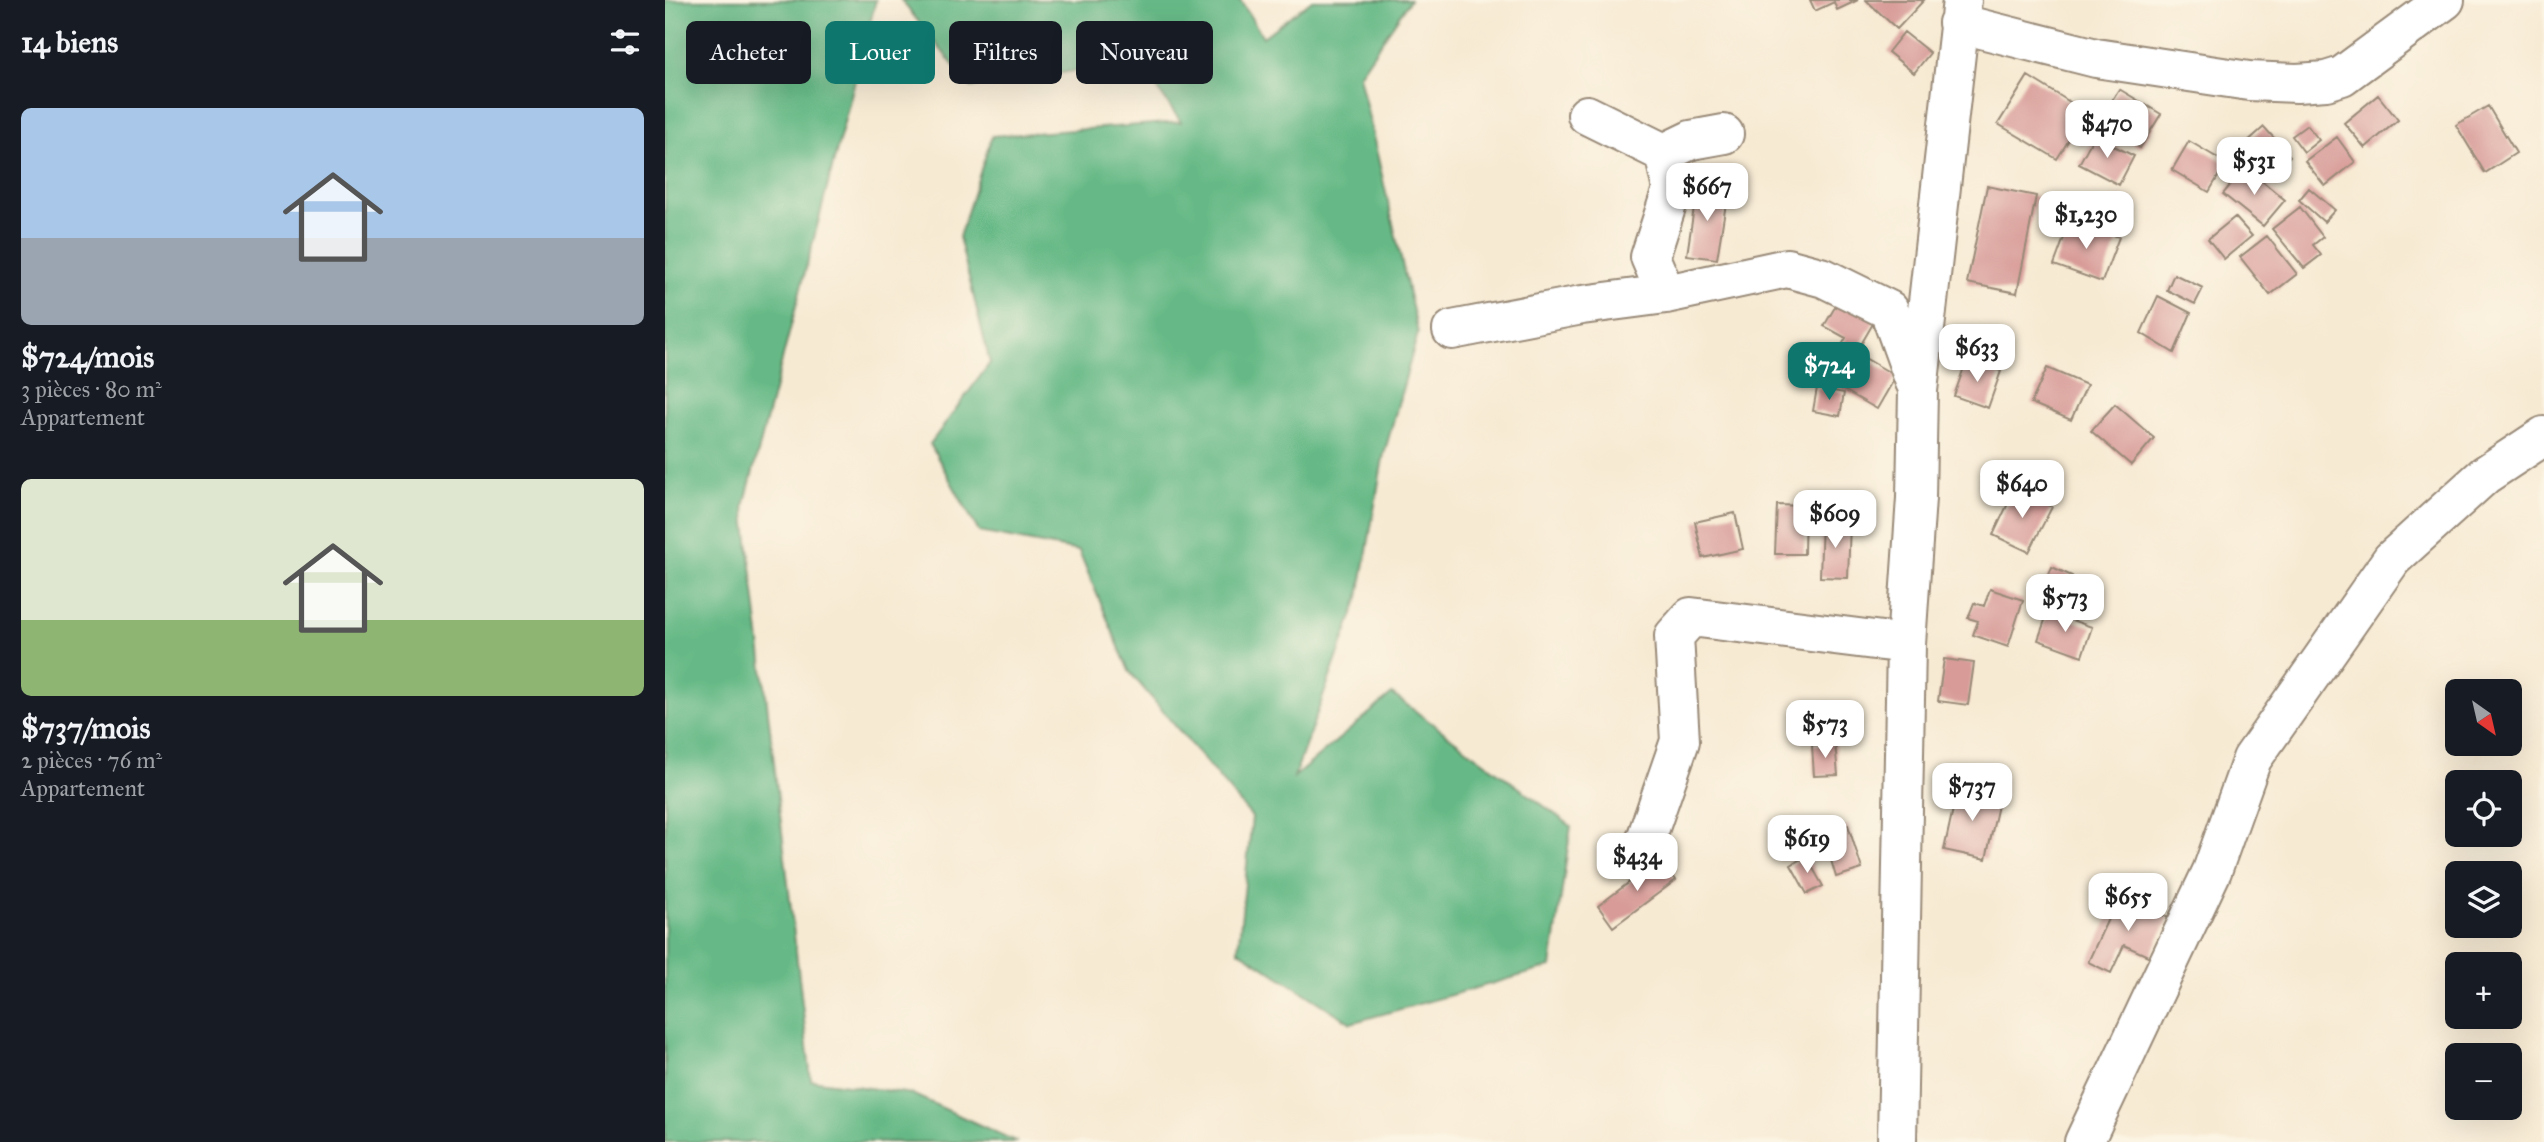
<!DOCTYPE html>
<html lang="fr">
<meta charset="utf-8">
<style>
:root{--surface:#171b24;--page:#20242c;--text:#f1f3f6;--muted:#9ea1a6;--accent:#0f766e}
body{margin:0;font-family:"IM FELL Great Primer",serif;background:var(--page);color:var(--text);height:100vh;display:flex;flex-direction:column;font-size:26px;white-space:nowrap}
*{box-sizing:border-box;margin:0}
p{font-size:23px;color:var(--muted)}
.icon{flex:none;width:38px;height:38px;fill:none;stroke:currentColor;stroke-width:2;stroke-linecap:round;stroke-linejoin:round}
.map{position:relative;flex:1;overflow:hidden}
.sheet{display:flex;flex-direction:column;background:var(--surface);width:665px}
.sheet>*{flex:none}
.top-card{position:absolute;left:21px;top:21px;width:665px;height:63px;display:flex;gap:14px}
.needle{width:46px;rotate:146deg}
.tools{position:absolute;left:1780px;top:679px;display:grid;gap:14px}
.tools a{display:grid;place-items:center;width:77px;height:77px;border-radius:10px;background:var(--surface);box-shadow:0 7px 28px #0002;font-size:35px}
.price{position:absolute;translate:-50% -60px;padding:0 16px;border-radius:14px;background:#fff;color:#222;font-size:23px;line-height:46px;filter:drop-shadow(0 2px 4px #0008)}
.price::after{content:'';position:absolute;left:50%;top:42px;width:21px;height:16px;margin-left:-10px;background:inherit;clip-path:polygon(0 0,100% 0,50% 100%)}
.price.active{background:var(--accent);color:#fff}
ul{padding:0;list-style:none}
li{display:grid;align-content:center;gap:14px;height:371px;padding:0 21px}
li span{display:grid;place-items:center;height:217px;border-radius:10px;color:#555}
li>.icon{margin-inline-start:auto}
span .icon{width:126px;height:126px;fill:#fffc;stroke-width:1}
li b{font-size:30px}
h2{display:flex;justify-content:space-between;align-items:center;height:84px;padding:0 21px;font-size:30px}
.chip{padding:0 24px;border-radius:10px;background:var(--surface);box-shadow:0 7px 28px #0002;font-size:24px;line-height:63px}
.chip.active{background:var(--accent);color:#fff}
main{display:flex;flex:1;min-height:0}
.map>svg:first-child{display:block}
.forest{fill:#66b986;stroke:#507252;stroke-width:2}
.building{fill:#d89b98}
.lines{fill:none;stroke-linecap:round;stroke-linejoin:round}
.minor-casing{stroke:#998a78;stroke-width:42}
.minor{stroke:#fff;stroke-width:38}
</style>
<main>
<section class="sheet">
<h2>14 biens<svg class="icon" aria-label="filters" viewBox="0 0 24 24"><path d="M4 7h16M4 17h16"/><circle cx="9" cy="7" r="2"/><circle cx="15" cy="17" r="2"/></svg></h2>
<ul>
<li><span style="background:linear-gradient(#a9c7e8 60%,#9aa5b1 0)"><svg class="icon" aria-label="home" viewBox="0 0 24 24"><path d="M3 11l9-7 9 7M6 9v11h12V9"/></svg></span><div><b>$724/mois</b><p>3 pièces · 80 m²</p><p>Appartement</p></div></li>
<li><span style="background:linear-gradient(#dfe7d0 65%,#8fb573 0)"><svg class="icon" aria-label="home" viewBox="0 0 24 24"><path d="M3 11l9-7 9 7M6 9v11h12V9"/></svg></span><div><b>$737/mois</b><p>2 pièces · 76 m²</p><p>Appartement</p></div></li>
</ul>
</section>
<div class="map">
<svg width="1879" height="1142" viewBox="0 0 1879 1142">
<rect width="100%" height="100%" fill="#fcf5e5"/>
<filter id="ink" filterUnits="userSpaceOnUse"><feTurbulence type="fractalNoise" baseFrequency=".0143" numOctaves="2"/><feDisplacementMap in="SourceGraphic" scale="14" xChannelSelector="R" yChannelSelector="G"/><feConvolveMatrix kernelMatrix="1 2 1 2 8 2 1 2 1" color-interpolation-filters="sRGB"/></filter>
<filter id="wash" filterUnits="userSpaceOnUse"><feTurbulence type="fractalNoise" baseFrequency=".00686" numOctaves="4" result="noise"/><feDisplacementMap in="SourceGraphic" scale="28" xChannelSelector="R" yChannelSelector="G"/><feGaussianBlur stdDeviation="1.57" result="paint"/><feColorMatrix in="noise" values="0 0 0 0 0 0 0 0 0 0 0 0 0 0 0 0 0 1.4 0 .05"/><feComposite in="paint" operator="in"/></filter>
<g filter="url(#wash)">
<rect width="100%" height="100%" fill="#f7ead3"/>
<path class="forest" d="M0,0H211L79,506L146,1080L247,1094L352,1142H0Z
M236,0H575L598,37L647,0H745L694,75L753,333L718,458L694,597L629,777L727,694L906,826L886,967L686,1023L573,950L587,817L464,671L414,551L314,532L265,444L325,363L294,237L327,136L516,122L473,61L306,87Z"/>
<g id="blocks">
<path class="building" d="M1145,0H1193L1172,10L1169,2L1150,11Z
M1201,0H1259L1232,29Z
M1239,32L1265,53L1249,73L1223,52Z
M1363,76L1421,112L1392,159L1333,124Z
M1454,89L1496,114L1475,148L1433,122Z
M1713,95L1733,120L1700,148L1679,123Z
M1823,106L1851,153L1820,173L1791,125Z
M1642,125L1654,140L1639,152L1627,136Z
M1599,127L1625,156L1599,180L1573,150Z
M1429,136L1469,156L1454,185L1414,164Z
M1672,137L1690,162L1660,186L1640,161Z
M1524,141L1561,163L1544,192L1507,170Z
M1580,167L1620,200L1598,226L1558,194Z
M1322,186L1371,196L1352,293L1302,283Z
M1032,187L1063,191L1052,259L1022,255Z
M1644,188L1670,210L1659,222L1634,200Z
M1635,207L1658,237L1648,245L1656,255L1639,268L1607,229Z
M1570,217L1587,236L1559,259L1543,239Z
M1406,219L1454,237L1437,282L1389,265Z
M1602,236L1632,274L1605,295L1575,257Z
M1509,274L1538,288L1530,304L1502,290Z
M1177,295L1213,315L1191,353L1231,376L1212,409L1158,378L1181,338L1159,326Z
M1493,296L1526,313L1509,353L1476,333Z
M1302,359L1336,371L1323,408L1289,396Z
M1382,368L1422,385L1406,420L1366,403Z
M1152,388L1179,393L1175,416L1148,411Z
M1450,404L1489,438L1466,465L1426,431Z
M1351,487L1387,507L1364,552L1328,535Z
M1112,505L1140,506L1139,554H1110Z
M1070,513L1078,549L1038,558L1030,522Z
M1157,521L1185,522L1183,578L1155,577Z
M1387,567L1407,576L1398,598L1377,589Z
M1325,589L1358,600L1343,647L1308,635L1313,621L1303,618L1309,603L1319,606Z
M1383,612L1427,627L1417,656L1373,640Z
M1279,659L1309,663L1303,705L1273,701Z
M1170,743L1173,775L1149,776L1147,745Z
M1293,786L1335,796L1321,859L1279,850Z
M1183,825L1197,869L1171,877L1158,833Z
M1141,856L1158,886L1142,894L1126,865Z
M995,859L1011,880L948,927L933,906Z
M1454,895L1504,918L1485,957L1459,945L1446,973L1423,962Z"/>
</g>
</g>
<g filter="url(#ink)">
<use href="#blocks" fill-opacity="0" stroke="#998a78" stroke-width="2"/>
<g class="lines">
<defs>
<path id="minor" d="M1293,23L1431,58L1584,81L1632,83L1661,81L1677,76L1780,0
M922,115L999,153
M1001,294L985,257L1007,189L999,153L1026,140L1059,134
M787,330L917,305L1001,294L1122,268L1159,278L1224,310L1250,382
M980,842L1015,741L1009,636L1026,617L1241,644
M1232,1142L1241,644L1251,498L1253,391L1297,0
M1419,1142L1547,871L1587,759L1727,559L1820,475L1879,436"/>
</defs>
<use href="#minor" class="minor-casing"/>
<use href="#minor" class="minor"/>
</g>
</g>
</svg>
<div class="tools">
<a><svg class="needle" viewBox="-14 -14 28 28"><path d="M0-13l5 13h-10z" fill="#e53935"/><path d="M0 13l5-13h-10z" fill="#9ea1a6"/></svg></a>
<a><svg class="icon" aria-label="locate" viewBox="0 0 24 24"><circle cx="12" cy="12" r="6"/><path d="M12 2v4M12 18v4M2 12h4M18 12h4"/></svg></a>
<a><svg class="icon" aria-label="layers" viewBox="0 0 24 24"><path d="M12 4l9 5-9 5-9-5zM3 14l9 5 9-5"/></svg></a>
<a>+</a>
<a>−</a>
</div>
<b class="price" style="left:1442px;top:160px">$470</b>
<b class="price" style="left:1589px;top:197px">$531</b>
<b class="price" style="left:1042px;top:223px">$667</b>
<b class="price" style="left:1421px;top:251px">$1,230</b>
<b class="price" style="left:1312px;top:384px">$633</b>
<b class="price active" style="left:1164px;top:402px">$724</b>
<b class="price" style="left:1357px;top:520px">$640</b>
<b class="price" style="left:1170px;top:550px">$609</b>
<b class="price" style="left:1400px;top:634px">$573</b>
<b class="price" style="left:1160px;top:760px">$573</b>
<b class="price" style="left:1307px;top:823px">$737</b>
<b class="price" style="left:1142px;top:875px">$619</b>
<b class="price" style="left:972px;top:893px">$434</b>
<b class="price" style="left:1463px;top:933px">$655</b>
<div class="top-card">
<a class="chip">Acheter</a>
<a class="chip active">Louer</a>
<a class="chip">Filtres</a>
<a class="chip">Nouveau</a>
</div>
</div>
</main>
